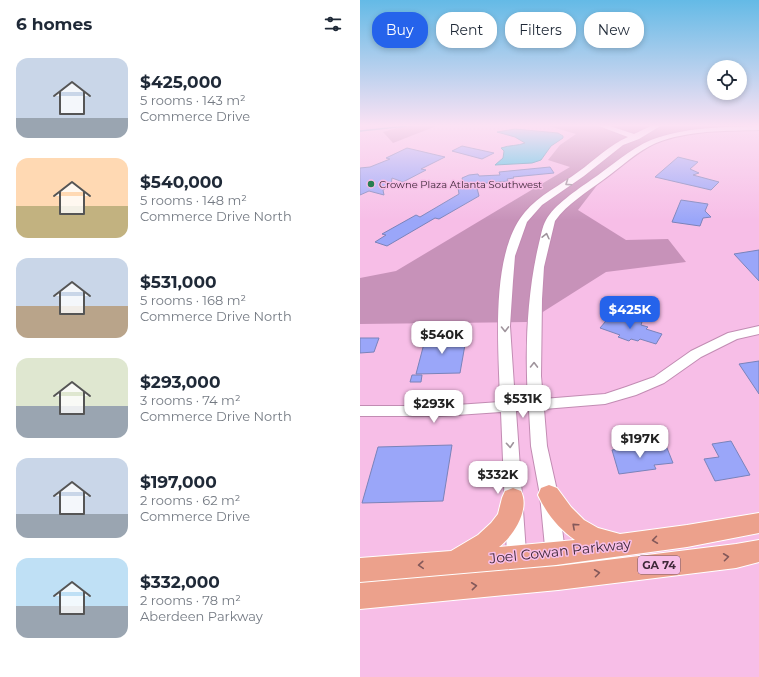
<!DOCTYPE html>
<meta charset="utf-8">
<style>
:root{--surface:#fff;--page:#f2f2f3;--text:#1f2937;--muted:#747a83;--accent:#2563eb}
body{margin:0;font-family:Montserrat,sans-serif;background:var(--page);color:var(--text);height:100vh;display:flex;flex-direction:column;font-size:15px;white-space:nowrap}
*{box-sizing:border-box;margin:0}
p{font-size:13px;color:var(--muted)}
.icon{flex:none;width:22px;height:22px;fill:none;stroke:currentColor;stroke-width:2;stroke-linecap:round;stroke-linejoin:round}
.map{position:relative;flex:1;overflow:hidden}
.panel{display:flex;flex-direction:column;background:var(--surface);width:360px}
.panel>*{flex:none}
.hud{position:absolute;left:12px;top:12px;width:327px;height:36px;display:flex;gap:8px}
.tools{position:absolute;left:347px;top:60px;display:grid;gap:8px}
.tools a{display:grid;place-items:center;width:40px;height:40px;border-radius:50%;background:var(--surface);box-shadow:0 2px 6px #0003;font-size:20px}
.price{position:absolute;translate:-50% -34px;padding:0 9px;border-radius:8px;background:#fff;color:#222;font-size:13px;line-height:26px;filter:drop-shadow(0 1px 2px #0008)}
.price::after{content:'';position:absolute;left:50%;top:24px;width:12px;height:9px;margin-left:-6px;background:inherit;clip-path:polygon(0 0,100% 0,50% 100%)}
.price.current{background:var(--accent);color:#fff}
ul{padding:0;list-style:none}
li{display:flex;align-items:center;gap:12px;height:100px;padding:0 16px}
li span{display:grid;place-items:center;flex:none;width:112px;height:80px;border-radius:12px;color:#555}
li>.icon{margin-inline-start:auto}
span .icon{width:48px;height:48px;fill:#fffc;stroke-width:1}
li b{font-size:17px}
h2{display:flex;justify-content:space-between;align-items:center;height:48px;padding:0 16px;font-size:17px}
.tag{padding:0 14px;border-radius:16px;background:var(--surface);box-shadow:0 2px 6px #0003;font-size:14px;line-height:36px}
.tag.current{background:var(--accent);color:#fff}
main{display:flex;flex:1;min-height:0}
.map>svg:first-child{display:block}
.green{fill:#c792b9}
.water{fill:#3fc4e3;stroke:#3f96b0}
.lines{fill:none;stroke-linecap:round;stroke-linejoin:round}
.stream{stroke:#3f96b0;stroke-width:1.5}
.building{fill:#9aa6f9;stroke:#7a83ba}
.minor-casing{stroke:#c28cb3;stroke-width:2}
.major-casing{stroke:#fff;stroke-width:2}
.minor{fill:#fff;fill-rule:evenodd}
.major{fill:#eca18c;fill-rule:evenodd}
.oneway{stroke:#9f949c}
.oneway2{stroke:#84595a}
.poi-dot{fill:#277e51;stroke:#f7bee7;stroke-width:1.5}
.labels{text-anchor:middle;stroke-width:3;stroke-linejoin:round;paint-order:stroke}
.far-poi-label{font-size:10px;fill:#3f2939;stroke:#f7bee7;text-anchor:start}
.shield{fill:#f7bee7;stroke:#76566d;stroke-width:1}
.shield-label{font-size:11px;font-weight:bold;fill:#3f2939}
.near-street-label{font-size:14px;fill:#3f2939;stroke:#f7bee7}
</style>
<main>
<section class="panel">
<h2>6 homes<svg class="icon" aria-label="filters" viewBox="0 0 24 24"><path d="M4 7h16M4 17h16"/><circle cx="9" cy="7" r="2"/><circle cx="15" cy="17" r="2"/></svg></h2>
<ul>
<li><span style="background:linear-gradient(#c9d6e8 75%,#9aa5b1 0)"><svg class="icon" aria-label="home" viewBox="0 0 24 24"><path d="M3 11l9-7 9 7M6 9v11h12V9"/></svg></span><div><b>$425,000</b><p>5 rooms · 143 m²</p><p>Commerce Drive</p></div></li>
<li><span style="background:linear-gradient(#ffd9b3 60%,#c2b280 0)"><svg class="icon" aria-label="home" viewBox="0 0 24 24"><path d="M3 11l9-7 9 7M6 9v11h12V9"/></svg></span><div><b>$540,000</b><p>5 rooms · 148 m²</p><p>Commerce Drive North</p></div></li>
<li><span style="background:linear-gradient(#c9d6e8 60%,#b9a48a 0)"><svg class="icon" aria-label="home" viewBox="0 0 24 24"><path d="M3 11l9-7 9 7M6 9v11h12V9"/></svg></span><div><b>$531,000</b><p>5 rooms · 168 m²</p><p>Commerce Drive North</p></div></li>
<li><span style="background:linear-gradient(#dfe7d0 60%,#9aa5b1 0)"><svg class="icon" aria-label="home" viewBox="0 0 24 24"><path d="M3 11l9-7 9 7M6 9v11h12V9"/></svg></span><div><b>$293,000</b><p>3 rooms · 74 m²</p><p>Commerce Drive North</p></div></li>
<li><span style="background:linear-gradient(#c9d6e8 70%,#9aa5b1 0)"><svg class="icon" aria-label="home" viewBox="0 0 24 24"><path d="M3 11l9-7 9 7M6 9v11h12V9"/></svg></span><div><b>$197,000</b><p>2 rooms · 62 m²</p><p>Commerce Drive</p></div></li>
<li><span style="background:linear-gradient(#bfe0f5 60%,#9aa5b1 0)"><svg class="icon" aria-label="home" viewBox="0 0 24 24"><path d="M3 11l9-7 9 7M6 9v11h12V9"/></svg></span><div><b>$332,000</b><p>2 rooms · 78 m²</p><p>Aberdeen Parkway</p></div></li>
</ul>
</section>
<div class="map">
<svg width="399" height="677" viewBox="0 0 399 677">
<rect width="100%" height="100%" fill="#f7bee7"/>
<path class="green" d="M48,125H79L33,143L23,132Z
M185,125H399V129L326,133L293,142L245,175L218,210L266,240L308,239L326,262L246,272L167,322L0,324V278L36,271L210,167L188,160L200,145L216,134Z"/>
<path class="water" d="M155,129L198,133L203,136V138L191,146L181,160L172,163L135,165L143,158L144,151L141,148C149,145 158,146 165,143L155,137L137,132Z"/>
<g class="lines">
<path class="stream" d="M0,131L56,125"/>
</g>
<path class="building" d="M102,146L134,153L122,159L92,151Z
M47,148L85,157L61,169L66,170L43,182L32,178L31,185L23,190L24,195L9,191L0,195V168L10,167L30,159L26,158Z
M318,157L338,162L330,169L339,173L333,175L359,182L351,190L295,177Z
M190,167L194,173L153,177L154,178L147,179L148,181L116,184L119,196L79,219L75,218L27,246L15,242L26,235L22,234L56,215L60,217L99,194L97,182L103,181L102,178L109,175L118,174L119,176L140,175L139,172Z
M321,200L348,204L345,211L351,217L343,218L340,226L312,222Z
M399,250V281L374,254Z
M251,315L271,321L272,319L282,322L281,325L288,327L286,329L302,334L296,344L280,339L278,341L271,339L269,341L258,337L260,335L240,328Z
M66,336H93V339H106L100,373L56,374Z
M0,338H19L14,352L0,353Z
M399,361V394L379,364Z
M52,375H62L61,382H50Z
M371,441L390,475L355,481L344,459L359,457L352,444Z
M92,445L83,501L2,503L18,447Z
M274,446L275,448L288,446L290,450L307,448L313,463L294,465L296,469L259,474L252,450Z"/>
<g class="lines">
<defs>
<path id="minor" d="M236,125H247L274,134L293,125H302L279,139L263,145L224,176L182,205L167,222L155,256L153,281L150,326L155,401L168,400C165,349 167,293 179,243C181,236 182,227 186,220C194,205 217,190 231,180C249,168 271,148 291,140C325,127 363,127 399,126V130C365,131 328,130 296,143C277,151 260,168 243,180C227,192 207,204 195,221L184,267L182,299L181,376L183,399L245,394L266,387L294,377L331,351L368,333L399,326V334L377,339L341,357L304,383L276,395L245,404L184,409L187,446L198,495L208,578L205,585L198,587L191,585L188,578L180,495L171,446L169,410L156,411L168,581L165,588L158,590L151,588L148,581L141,412L82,416H0V406H82L140,402C139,350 129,254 165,212C179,195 201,185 218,172C235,160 249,145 268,137Z"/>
<path id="major" d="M189,485L197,488L211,507L224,520L238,528L260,534L327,525L399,513V533L327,547L196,565L0,582V558L91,551L118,535L131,523L138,514L142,498L145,491L153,488L161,491C170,510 154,535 139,547L215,540C199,529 186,513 178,495L181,488Z
M399,540V562L376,568L198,590L0,609V583L198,566L376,544Z"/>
</defs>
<use href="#minor" class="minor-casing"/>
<use href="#major" class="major-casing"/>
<use href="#minor" class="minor"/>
<use href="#major" class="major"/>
</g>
<defs><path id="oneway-chevron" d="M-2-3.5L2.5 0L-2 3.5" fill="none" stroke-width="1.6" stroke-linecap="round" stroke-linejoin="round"/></defs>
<g class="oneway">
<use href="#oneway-chevron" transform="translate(208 183) rotate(146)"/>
<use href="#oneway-chevron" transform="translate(186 236) rotate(-77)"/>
<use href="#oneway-chevron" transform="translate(145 329) rotate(89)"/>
<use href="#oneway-chevron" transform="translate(174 365) rotate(-89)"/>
<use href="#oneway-chevron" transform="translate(150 445) rotate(86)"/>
</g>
<g class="oneway2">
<use href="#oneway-chevron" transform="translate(215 526) rotate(-138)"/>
<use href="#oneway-chevron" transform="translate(295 540) rotate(172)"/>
<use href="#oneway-chevron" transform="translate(366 557) rotate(-7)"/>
<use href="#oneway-chevron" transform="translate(61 565) rotate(176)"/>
<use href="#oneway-chevron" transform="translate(237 573) rotate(-7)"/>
<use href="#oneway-chevron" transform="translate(114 586) rotate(-6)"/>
</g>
<linearGradient id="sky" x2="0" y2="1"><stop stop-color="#64bae6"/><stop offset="0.57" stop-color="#fbe2f4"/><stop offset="1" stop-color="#fbe2f4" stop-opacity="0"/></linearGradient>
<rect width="399" height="220" fill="url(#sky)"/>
<circle class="poi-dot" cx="11" cy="184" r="4"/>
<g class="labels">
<g class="far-poi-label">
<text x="19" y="188">Crowne Plaza Atlanta Southwest</text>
</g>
<rect class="shield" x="278" y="556" width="42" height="18" rx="3"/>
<g class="shield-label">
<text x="299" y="569">GA 74</text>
</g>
<g class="near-street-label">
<text transform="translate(200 551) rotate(-6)" y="5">Joel Cowan Parkway</text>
</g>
</g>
</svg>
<div class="tools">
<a><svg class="icon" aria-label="locate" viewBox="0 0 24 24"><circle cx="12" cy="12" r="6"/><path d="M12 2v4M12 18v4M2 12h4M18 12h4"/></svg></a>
</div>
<b class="price current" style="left:270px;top:330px">$425K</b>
<b class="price" style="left:82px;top:355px">$540K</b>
<b class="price" style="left:163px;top:419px">$531K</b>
<b class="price" style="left:74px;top:424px">$293K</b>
<b class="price" style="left:280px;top:459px">$197K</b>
<b class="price" style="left:138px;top:495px">$332K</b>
<div class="hud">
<a class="tag current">Buy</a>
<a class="tag">Rent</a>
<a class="tag">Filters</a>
<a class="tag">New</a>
</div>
</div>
</main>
